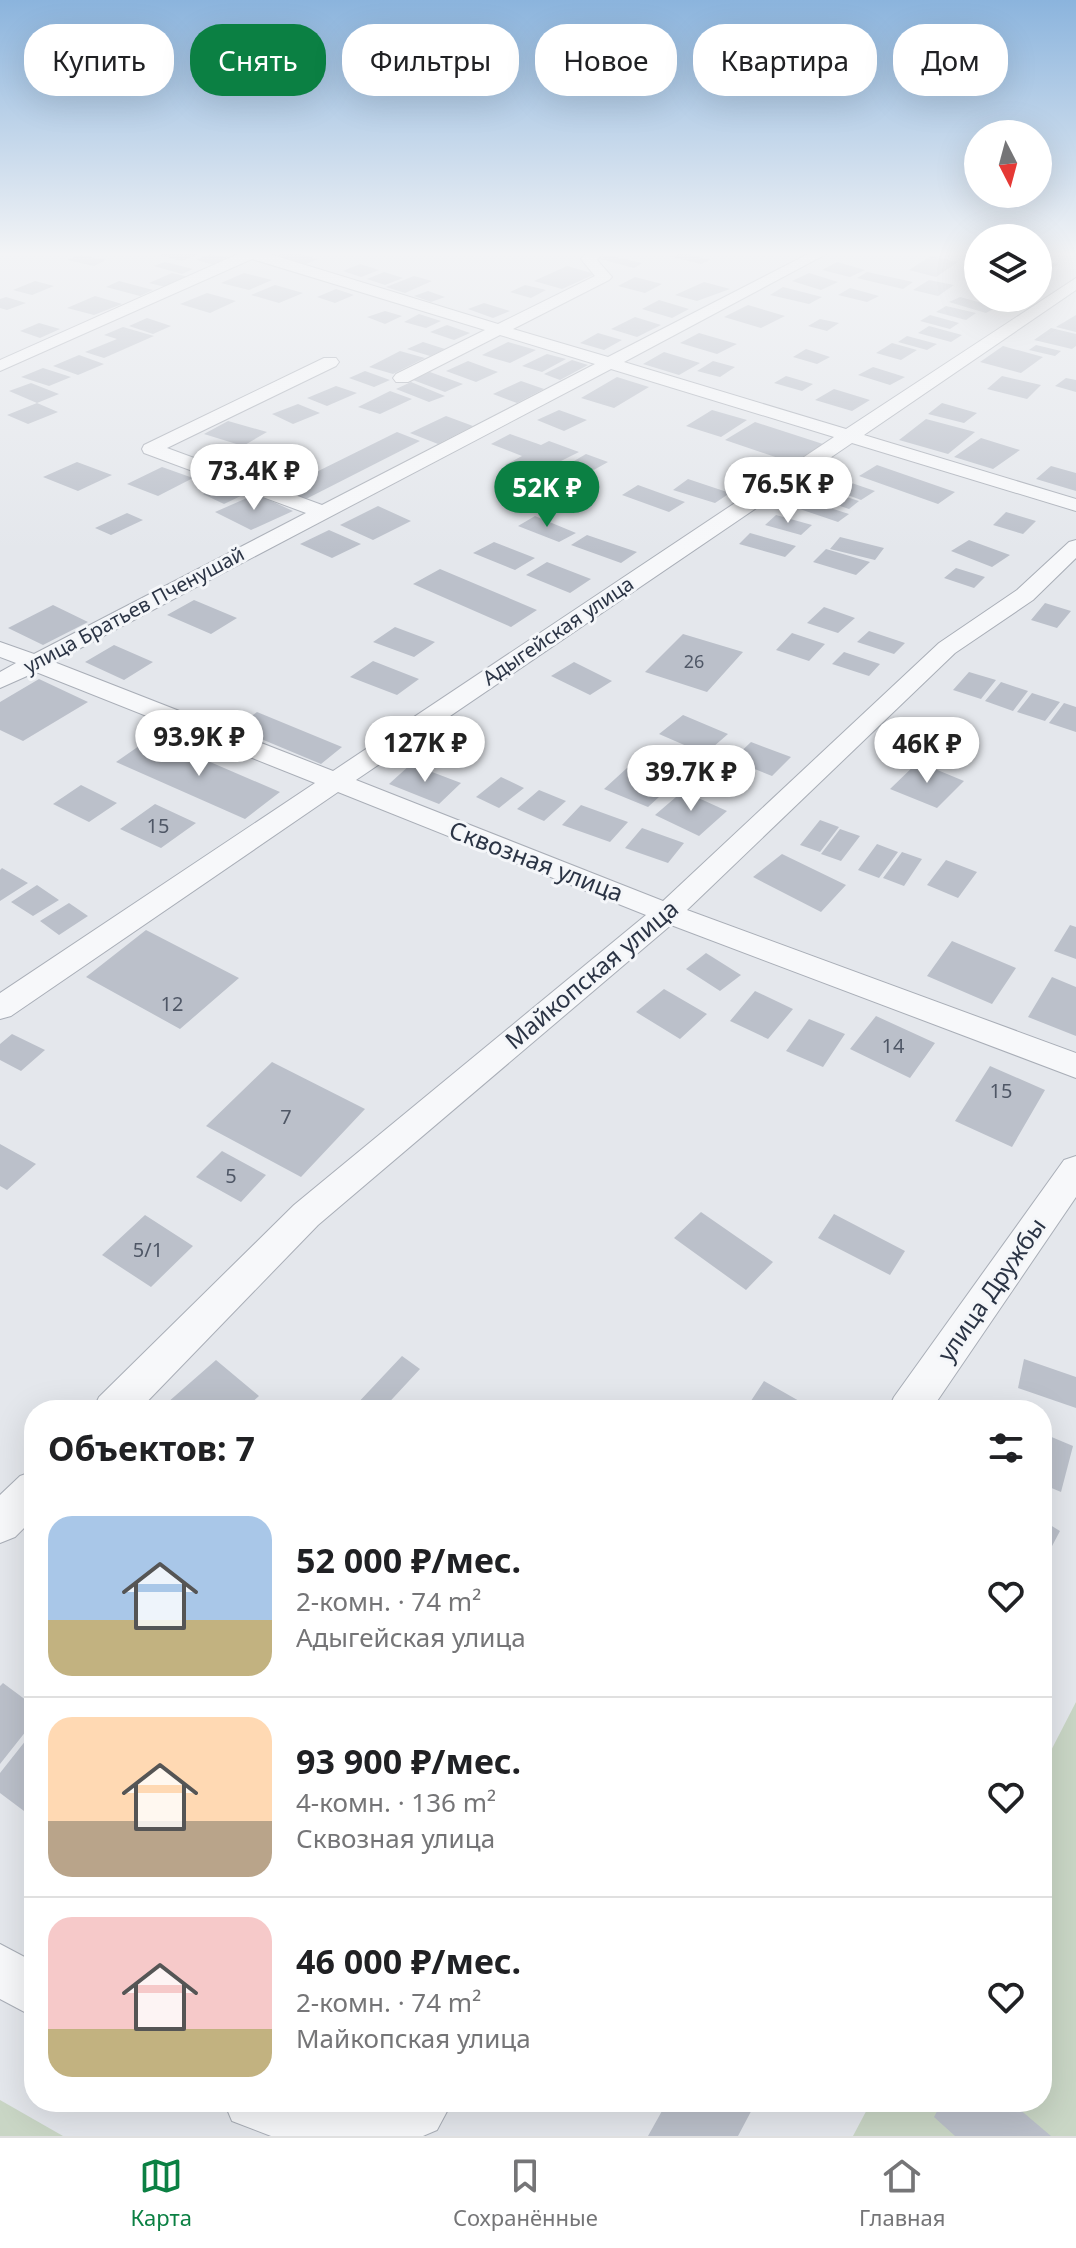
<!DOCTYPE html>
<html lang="ru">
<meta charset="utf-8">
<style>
:root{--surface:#fff;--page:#f6f6f6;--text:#202124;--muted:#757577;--line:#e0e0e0;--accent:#0b8043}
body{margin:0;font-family:"Noto Sans",sans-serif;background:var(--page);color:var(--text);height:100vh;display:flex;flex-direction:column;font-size:30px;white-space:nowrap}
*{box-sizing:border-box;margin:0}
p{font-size:26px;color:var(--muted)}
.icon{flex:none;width:44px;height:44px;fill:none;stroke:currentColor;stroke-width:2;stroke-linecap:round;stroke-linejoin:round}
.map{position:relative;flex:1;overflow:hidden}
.side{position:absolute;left:24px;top:1400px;width:1028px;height:712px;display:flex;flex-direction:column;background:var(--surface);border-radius:32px;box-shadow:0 8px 32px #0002}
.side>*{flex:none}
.banner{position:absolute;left:24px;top:24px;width:1028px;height:72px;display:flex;gap:16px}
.needle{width:52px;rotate:174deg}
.fabs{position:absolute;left:964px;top:120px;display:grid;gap:16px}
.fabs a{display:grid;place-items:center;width:88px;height:88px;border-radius:50%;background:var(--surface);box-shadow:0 8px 32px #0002;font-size:40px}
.price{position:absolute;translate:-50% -68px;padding:0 18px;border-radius:28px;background:#fff;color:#222;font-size:26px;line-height:52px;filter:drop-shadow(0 2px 4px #0008)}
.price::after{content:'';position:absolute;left:50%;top:48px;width:24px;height:18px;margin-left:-12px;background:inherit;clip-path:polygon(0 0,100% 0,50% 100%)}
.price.on{background:var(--accent);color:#fff}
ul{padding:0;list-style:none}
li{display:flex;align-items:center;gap:24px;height:200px;padding:0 24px}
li+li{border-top:2px solid var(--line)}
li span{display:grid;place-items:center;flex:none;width:224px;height:160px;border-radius:24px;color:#555}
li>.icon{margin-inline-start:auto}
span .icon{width:96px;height:96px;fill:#fffc;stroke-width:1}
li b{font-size:34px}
h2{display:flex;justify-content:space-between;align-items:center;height:96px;padding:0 24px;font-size:34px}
.tag{padding:0 28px;border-radius:32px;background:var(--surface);box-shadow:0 8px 32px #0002;font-size:28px;line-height:72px}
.tag.on{background:var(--accent);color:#fff}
.tab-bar{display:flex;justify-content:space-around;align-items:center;height:112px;border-top:2px solid var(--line);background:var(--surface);font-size:22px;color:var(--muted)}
.tab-bar a{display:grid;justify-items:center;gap:4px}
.tab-bar .on{color:var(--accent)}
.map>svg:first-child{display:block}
.green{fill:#c9d6c5}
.building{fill:#bbc0ca}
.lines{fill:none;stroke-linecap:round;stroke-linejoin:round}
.minor-casing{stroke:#a9aeb7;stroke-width:2}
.minor{fill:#f7f8fa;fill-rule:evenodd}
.labels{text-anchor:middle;stroke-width:6;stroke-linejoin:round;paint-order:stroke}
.far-number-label{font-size:18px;fill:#4f5766}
.far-street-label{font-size:20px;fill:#2b3445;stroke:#f4f6f9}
.number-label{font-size:20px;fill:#4f5766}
.street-label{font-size:24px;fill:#2b3445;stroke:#f4f6f9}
</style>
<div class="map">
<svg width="1076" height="2136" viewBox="0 0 1076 2136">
<rect width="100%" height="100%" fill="#e4e7ec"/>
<path class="green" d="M1076,1702V2136H853L871,2102H1042V1768Z
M0,2100L63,2136H0Z"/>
<path class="building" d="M167,252H195L201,253L182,261L159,255Z
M286,252H291L318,259L306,264L276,256Z
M681,252L710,260L701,264L672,257Z
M210,254L229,258L215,265L196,260Z
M80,255L106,260L94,266L67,260Z
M608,255L642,263L634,268L600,259Z
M931,256L958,262L936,277L909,270Z
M1038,260L1058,264L1045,274L1038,273Z
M165,262L193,269L182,274L154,266Z
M837,262L865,270L850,277L822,270Z
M360,264L379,270L361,277L343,271Z
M567,266L595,274L562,289L534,281Z
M384,272L403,278L385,285L367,279Z
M867,272L913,282L903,289L857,278Z
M172,273L189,277L166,287L149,283Z
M244,273L272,280L249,290L221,283Z
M809,273L838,282L821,290L792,281Z
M414,276L432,281L405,293L386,287Z
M635,277L662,284L645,293L618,286Z
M929,280L954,285L938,296L913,290Z
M35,281L54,286L32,295L13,290Z
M119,281L153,290L140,296L106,287Z
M704,282L730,289L697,301L675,295Z
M275,285L303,293L279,303L251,295Z
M525,285L546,290L531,298L510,292Z
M783,287L822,297L809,304L770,295Z
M850,288L879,296L867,302L838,295Z
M336,289L354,295L335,303L317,297Z
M428,291L445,297L431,302L414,296Z
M207,293L236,301L210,313L180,304Z
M95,296L122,304L94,315L67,308Z
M6,297L26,303L7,310L0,308V299Z
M960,297L997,307L986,313L949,302Z
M659,300L689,309L672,318L642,309Z
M484,303L510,311L493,318L468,309Z
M748,305L785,316L761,328L724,317Z
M946,306L976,313L966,320L936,312Z
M385,311L402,316L385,324L367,317Z
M419,314L441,321L426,328L404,322Z
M930,315L959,323L950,329L920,321Z
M1076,315V332L1056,327Z
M635,317L661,325L637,337L611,329Z
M147,318L171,326L153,334L129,326Z
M820,319L839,323L827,331L808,326Z
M39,323L60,329L40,338L20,331Z
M447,325L470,333L454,340L430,332Z
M929,326L962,335L951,342L918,333Z
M123,327L154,336L104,358L85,352L117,339L104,335Z
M1051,328L1076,334V346L1072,349L1034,340Z
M598,333L622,340L604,350L580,343Z
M699,333L737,344L717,354L680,343Z
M907,336L937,344L927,350L898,342Z
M423,342L445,349L430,356L407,349Z
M508,342L536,350L510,363L482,355Z
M892,343L917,350L901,360L876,353Z
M1036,345L1061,351L1055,356L1029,350Z
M1003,346L1043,357L1021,373L980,362Z
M806,349L830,357L817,364L793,357Z
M400,351L425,358L393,374L369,367Z
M664,352L700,363L679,375L643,364Z
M547,354L566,359L542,372L522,366Z
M79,355L104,364L78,375L53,366Z
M572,360L588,365L560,380L544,374Z
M468,361L498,372L476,382L446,371Z
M713,361L735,367L720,377L697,371Z
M873,367L905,377L890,385L858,375Z
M43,368L71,377L49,386L21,377Z
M365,371L390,380L374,387L349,378Z
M430,372L463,384L445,392L413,380Z
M786,376L813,384L802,391L774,383Z
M1002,376L1041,385L1027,399L987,389Z
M617,377L649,387L614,408L581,398Z
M1066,378L1076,380V392L1055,386Z
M521,381L544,389L517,403L493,394Z
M411,382L445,396L429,402L396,389Z
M31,383L59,394L37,403L9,391Z
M336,386L357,393L327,406L307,398Z
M834,389L870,400L852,411L815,400Z
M390,391L412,399L380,414L358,407Z
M37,403L58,412L28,424L7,415Z
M942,403L977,413L964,423L928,414Z
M298,404L320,413L293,424L272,414Z
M559,410L587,420L564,431L537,420Z
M712,410L747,420L721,437L686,426Z
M446,416L473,426L438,444L410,433Z
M926,419L975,432L948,454L899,440Z
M228,421L267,432L243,446L204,434Z
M755,422L823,444L793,463L725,440Z
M397,432L420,441L306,499L282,489Z
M510,434L541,445L549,441L579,452L533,475L505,465L522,456L491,444Z
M981,438L1020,450L993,469L954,457Z
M250,451L285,465L262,476L226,462Z
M586,454L608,462L583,476L562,468Z
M77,462L112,475L78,491L43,477Z
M877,465L955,492L938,504L859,476Z
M1051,466L1076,473V491L1036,479Z
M162,467L193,478L158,496L127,484Z
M688,479L730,493L715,503L673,490Z
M843,480L875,491L861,500L829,488Z
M224,485L245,494L224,504L203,494Z
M638,485L685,502L669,512L622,495Z
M828,491L859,501L849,509L817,498Z
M256,494L293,511L251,530L215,512Z
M799,498L849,514L838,522L788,505Z
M378,506L411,521L373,540L340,525Z
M1006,512L1036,521L1023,534L993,525Z
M127,513L143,520L111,535L95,528Z
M776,515L812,525L801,535L765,525Z
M535,516L576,533L559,542L518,526Z
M329,530L361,544L332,558L300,544Z
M750,533L796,546L785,557L739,544Z
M587,535L637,552L621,563L571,545Z
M840,537L884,548L875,560L830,549Z
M969,540L1010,555L992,567L951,551Z
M494,542L535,558L515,570L473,553Z
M826,549L870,562L856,575L813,562Z
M547,562L591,579L570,593L526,575Z
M956,568L985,577L974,588L944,578Z
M440,569L537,610L511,627L413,584Z
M194,600L237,618L211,634L167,615Z
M1045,603L1071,611L1057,628L1031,620Z
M53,605L88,622L43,645L8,628Z
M824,607L855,618L838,633L807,623Z
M395,627L435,642L414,657L373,642Z
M869,631L905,643L894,654L857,642Z
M792,633L825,644L809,661L776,650Z
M683,634L743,652L707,692L645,672Z
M114,645L153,662L124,680L85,662Z
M844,652L880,664L869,676L832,664Z
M373,661L419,679L397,695L350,677Z
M574,662L612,681L590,695L551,676Z
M969,672L996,680L981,699L953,690Z
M39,679L88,702L23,741L0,730V702Z
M1001,682L1028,691L1013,711L985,701Z
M1032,693L1060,702L1045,721L1017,712Z
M1064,703L1076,707V732L1049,723Z
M257,712L342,747L321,764L235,728Z
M683,715L728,734L705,754L659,734Z
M152,737L280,792L245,819L116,762Z
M437,739L477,752L460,768L420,755Z
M751,742L791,757L772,776L732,760Z
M918,762L964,781L937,808L890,789Z
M411,764L461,783L439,804L389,784Z
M627,768L671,786L648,807L604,789Z
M501,777L524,788L499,808L476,797Z
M81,785L117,803L89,822L53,804Z
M539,790L566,801L544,821L517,809Z
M683,791L727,811L699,836L655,815Z
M155,804L196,823L161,848L120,829Z
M581,805L628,822L610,842L562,825Z
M820,820L839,827L820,852L800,845Z
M642,828L684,843L668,863L625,848Z
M840,829L860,836L841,861L821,854Z
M877,844L898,852L879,878L858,870Z
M902,852L922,859L904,886L883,878Z
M782,854L846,885L821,912L753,877Z
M946,860L977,872L958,898L927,885Z
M2,868L28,883L0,901V870Z
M37,885L59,900L33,916L11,902Z
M69,903L88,916L59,935L40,921Z
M1070,925L1076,927V959L1054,951Z
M146,930L239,978L180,1029L86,977Z
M952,941L1016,968L992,1004L927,976Z
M706,953L741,975L720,991L686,969Z
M1052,977L1076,987V1036L1028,1017Z
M664,989L707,1014L680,1039L636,1012Z
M755,991L793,1009L768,1039L730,1021Z
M876,1016L935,1043L910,1078L850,1049Z
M809,1019L845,1034L823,1067L786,1051Z
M12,1034L45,1050L21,1071L0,1060V1044Z
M272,1062L365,1109L301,1177L206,1126Z
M990,1066L1045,1090L1012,1147L955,1121Z
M0,1144L36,1164L7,1190L0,1186Z
M222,1151L266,1175L241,1202L196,1177Z
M701,1212L773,1262L746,1290L674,1238Z
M834,1214L905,1251L890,1275L818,1238Z
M145,1215L193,1246L151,1287L102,1255Z
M402,1356L420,1369L382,1410H358L354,1407Z
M1024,1359L1076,1377V1408L1018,1388Z
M216,1360L259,1396L243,1410H159Z
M764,1381L815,1410H745Z
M1042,1433L1073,1446L1061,1492L1042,1484Z
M1042,1520L1060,1531L1042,1565Z
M3,1683L34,1706V1721L0,1764V1686Z
M34,1730V1814L32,1817L0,1793V1773Z
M667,2102H756L738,2136H648Z
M942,2102H1011L1051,2136H955L934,2117Z"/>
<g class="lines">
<defs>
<path id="minor" d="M237,252H263L498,324L595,276L581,259L588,252H605L597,260L612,277L609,280L513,329L608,357L812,252H830L624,362L846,429L1076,278V290L864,435L1076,499V511L852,443L356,780L663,901L939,643L1017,590L1069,542L1076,540V558L1033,600L955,653L687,910L1076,1053V1078L671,925L318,1225L139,1410H93L99,1397L294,1205L646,915L338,792L11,1016L0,1019V993L315,783L36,672L0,688V672L16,663L0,657V642L34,654L306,513L144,453L142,449L144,445L324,358H336L339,362L336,366L167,448L322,505L595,364L500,335L408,382H396L393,378L396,374L485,330L252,259L0,371V360L238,254ZM611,369L834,437L333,771L54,662Z
M1076,1156V1197L931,1410H888L894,1397L1064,1160Z
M34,1471V1518L15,1537L0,1543V1495L20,1476Z
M0,1944L34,1962V2017L0,1999Z
M224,2102H452L437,2130L423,2136H271L232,2121Z"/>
</defs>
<use href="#minor" class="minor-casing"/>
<use href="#minor" class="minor"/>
</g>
<linearGradient id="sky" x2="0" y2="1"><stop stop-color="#8bb4dd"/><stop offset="0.46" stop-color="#f3f4f6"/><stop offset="1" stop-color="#f3f4f6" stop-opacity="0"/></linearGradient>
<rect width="1076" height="551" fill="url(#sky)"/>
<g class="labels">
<g class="far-number-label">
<text x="694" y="668">26</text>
</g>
<g class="far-street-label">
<text transform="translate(134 610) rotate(-28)" y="7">улица Братьев Пченушай</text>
<text transform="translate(558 631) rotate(-34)" y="7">Адыгейская улица</text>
</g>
<g class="number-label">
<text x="158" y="833">15</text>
<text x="172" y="1011">12</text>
<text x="893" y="1053">14</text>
<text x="1001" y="1098">15</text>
<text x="286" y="1124">7</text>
<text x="231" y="1183">5</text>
<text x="148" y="1257">5/1</text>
</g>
<g class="street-label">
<text transform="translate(536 862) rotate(21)" y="8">Сквозная улица</text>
<text transform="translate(592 975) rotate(-40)" y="8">Майкопская улица</text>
<text transform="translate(992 1290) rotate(-55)" y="8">улица Дружбы</text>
</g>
</g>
</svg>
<div class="fabs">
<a><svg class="needle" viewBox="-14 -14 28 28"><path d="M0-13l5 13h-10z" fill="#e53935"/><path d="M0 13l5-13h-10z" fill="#757577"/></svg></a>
<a><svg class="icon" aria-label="layers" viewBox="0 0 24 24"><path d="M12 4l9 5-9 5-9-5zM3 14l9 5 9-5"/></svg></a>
</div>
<b class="price" style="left:254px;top:512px">73.4K ₽</b>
<b class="price" style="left:788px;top:525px">76.5K ₽</b>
<b class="price on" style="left:547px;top:529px">52K ₽</b>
<b class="price" style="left:199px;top:778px">93.9K ₽</b>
<b class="price" style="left:425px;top:784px">127K ₽</b>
<b class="price" style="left:927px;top:785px">46K ₽</b>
<b class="price" style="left:691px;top:813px">39.7K ₽</b>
<div class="banner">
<a class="tag">Купить</a>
<a class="tag on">Снять</a>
<a class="tag">Фильтры</a>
<a class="tag">Новое</a>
<a class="tag">Квартира</a>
<a class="tag">Дом</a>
</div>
<section class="side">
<h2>Объектов: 7<svg class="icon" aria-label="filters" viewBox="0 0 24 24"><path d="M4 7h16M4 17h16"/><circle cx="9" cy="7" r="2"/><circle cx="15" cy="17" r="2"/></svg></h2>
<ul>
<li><span style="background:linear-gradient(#a9c7e8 65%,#c2b280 0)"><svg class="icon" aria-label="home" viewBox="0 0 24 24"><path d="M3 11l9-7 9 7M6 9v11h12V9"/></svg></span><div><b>52 000 ₽/мес.</b><p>2-комн. · 74 m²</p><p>Адыгейская улица</p></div><svg class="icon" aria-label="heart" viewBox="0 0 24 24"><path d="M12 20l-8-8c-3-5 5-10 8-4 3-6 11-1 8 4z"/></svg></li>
<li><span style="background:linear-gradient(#ffd9b3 65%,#b9a48a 0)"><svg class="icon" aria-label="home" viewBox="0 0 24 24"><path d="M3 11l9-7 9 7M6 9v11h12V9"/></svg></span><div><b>93 900 ₽/мес.</b><p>4-комн. · 136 m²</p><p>Сквозная улица</p></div><svg class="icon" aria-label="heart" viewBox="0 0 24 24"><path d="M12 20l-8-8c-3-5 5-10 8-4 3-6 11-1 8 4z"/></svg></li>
<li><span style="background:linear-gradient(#f6c9c9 70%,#c2b280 0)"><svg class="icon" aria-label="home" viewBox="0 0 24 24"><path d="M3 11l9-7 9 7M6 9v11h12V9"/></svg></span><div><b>46 000 ₽/мес.</b><p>2-комн. · 74 m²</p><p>Майкопская улица</p></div><svg class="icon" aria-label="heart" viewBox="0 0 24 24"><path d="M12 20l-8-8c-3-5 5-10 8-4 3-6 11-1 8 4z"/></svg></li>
</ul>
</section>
</div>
<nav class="tab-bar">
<a class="on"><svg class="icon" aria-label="map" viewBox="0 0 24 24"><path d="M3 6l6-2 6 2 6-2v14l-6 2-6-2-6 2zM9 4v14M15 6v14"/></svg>Карта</a>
<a><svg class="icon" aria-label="saved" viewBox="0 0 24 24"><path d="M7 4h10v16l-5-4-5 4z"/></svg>Сохранённые</a>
<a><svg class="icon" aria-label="home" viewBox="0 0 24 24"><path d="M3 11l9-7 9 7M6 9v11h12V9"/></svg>Главная</a>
</nav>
